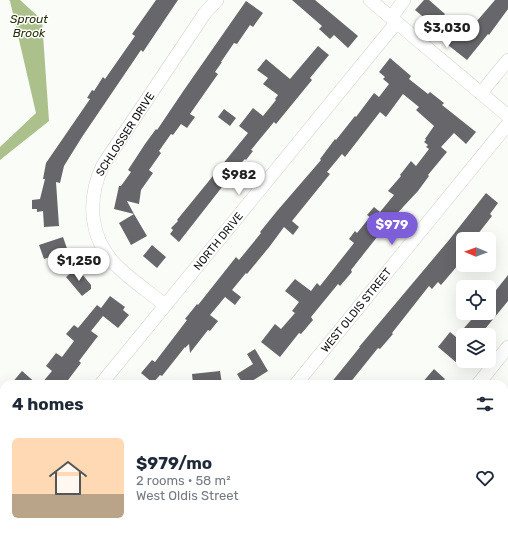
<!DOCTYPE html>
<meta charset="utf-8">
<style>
:root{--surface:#fff;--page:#f2f2f3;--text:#1f2937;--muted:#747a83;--line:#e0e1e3;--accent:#7e5ed9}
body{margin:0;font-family:Rubik,sans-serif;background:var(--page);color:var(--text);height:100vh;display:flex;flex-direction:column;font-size:15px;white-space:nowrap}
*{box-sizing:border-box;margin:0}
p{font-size:13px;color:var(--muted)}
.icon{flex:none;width:22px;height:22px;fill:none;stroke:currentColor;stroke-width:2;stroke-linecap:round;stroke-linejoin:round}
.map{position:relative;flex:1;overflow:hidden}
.details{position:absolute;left:0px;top:380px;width:508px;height:156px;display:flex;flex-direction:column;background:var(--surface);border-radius:12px 12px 0 0;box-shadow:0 4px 16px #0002}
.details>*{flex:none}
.needle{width:26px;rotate:271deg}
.tools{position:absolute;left:456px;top:232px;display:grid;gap:8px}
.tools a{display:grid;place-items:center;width:40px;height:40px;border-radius:6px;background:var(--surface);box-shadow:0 4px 16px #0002;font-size:20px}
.price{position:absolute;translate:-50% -34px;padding:0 9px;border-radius:14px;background:#fff;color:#222;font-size:13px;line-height:26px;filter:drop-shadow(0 1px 2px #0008)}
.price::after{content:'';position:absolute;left:50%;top:24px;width:12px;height:9px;margin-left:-6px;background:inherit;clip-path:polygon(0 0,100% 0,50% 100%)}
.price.current{background:var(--accent);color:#fff}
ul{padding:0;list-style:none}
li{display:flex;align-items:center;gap:12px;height:100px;padding:0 12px}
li+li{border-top:1px solid var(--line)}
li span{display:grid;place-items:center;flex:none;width:112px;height:80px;border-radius:6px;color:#555}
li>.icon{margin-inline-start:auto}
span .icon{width:48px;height:48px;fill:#fffc;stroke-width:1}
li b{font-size:17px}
h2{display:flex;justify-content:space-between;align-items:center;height:48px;padding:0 12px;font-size:17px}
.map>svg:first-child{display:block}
.water{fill:#acc08c}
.building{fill:#67676b}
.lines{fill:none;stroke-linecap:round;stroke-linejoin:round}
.minor-casing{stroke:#d2d4cf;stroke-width:14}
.minor{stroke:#fff;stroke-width:13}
.labels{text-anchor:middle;stroke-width:3;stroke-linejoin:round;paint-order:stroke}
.street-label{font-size:11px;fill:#0e0e0d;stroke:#fff}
.water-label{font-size:12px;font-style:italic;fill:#243009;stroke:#fff}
</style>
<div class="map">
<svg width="508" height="536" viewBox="0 0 508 536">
<rect width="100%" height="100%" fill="#fafcf7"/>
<path class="water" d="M9,0H20L42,20L49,121L0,160V147L36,113L10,1Z"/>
<path class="building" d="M156,0H178L143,52L141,50L82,137L64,166L60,183L56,182L59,226L44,227L43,211L37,212V209H32V200L40,199L45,179H43L46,163L90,99L87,98L92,90L94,91L103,77L105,79L135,36L132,34Z
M292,0H315L358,36L348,48L334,35L330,39L319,29L322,26Z
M424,0H429L445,14L435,27L415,10Z
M495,0H508V9L489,35L488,34L467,60L448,45L459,32L464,36Z
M246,1L263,13L253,27L250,25L237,44L234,43L221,62H222L215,72L218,74L190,114L195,117L187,128L181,124L173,135L171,134L159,151L161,153L149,170L153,173L141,190L139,204L127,201L134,214L114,209L119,186H121L131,172L128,170L145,144L156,129L157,130L184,90Z
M318,46L329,55L310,78L312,80L276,124L274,122L251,150L253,151L246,160L245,159L240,164L179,242L170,234L173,230L171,228L178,221L177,220L248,133L239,126L253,108L263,116L276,100L275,99L278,95L263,84L268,78L257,70L266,59L290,79Z
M390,58L411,76L409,79L428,94L430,92L444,103L442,105L476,132L466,144L454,133L441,147L447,152L428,175L429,176L418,191L389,222L390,224L378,238L377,237L351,270L352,272L340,286L338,284L311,317L313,320L301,334L299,333L280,357L261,342L275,324L281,329L295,313L292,311L299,302L285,291L295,279L311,291L317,283L320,286L354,243L349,239L355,231L357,233L370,217L367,215L374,207L380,212L394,195L388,191L401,176L400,175L411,161L416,166L429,149L426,147L428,145L424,142L426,140L425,139L434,126L416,110L419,107L403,94L386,117L380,112L345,157L342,154L327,172L330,174L292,221L299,227L293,235L284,227L270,246L247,274L246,273L232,290L241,297L235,305L225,297L210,315L218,321L210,331L208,330L190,353L189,344L185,348V347L162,376L160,375L153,383L141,373L152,360L155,362L187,320L185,319L197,304L198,305L236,257L239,260L261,233L260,232L277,211L321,160L320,159L335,139L336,140L355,116L356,117L374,93L379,97L389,84L383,79L385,77L379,72Z
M224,109L236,118L230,126L218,117Z
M486,193L498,203L490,214L492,216L474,239H463V259L453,271L441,285L438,282L432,289L429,286L392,333L393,334L380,349L378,348L349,384H330L360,347H359L449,240Z
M134,214L147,236L131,245L119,223Z
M63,237L71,260L53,266L50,257L44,259L39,245Z
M152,245L166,257L157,268L143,256Z
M77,268L91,285V289L82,296L66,277Z
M508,275V301L480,335H463V355L457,363L438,347L450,332L456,337L472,319L466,313H489V299Z
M110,296L125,307L123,310L129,315L118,328L103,316L91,331L98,336L79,361L81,363L65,384H41L52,371L46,366L56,353L62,357L74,341L66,334L74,325L78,328L97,305L101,308Z
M255,349L268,371L247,384H243L237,374L253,364L247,354Z
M434,369L445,379L441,384H421Z
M22,371L37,384H11Z
M220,371L222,384H193L192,374Z"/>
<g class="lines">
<defs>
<path id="minor" d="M370,0L508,116
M391,18L404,0
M481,93L508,60
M165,305C150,293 134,282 120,269C89,241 86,201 103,165L205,13L217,0
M101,384L396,23
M296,384L508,124
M478,384L508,347
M36,532L38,536
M317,536L326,532"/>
</defs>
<use href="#minor" class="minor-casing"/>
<use href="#minor" class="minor"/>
</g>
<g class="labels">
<g class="street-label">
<text transform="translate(125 134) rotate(-57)" y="4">SCHLOSSER DRIVE</text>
<text transform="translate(218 241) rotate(-51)" y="4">NORTH DRIVE</text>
<text transform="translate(356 310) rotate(-51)" y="4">WEST OLDIS STREET</text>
</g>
<g class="water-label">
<text x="29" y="23">Sprout<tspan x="29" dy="14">Brook</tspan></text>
</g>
</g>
</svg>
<div class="tools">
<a><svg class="needle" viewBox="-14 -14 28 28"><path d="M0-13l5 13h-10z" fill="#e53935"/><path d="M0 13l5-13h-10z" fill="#747a83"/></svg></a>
<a><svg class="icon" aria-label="locate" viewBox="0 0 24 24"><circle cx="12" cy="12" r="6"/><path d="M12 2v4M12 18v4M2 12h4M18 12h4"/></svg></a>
<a><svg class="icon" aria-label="layers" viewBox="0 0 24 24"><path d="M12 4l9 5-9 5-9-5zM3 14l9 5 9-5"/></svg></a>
</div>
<b class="price" style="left:447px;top:49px">$3,030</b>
<b class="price" style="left:239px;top:196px">$982</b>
<b class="price current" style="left:392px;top:246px">$979</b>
<b class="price" style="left:79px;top:282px">$1,250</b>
<section class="details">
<h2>4 homes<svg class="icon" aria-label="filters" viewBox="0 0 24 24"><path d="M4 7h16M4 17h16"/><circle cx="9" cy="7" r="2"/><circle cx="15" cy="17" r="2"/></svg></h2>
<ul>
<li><span style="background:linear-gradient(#ffd9b3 70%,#b9a48a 0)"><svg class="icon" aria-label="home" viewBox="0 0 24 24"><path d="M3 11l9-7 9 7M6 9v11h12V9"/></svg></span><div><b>$979/mo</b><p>2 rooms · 58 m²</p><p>West Oldis Street</p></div><svg class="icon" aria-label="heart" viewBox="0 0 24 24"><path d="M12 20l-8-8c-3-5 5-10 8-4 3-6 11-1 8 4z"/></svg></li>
</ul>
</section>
</div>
